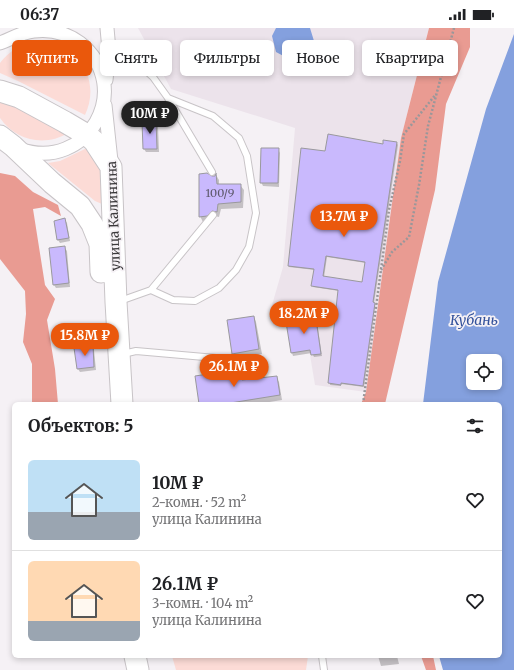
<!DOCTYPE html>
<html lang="ru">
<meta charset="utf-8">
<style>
:root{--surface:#fff;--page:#f6f6f6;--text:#202124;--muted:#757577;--line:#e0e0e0;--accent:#ea580c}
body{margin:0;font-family:Merriweather,serif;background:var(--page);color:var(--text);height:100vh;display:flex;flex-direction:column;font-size:15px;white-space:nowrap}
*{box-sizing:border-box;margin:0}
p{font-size:13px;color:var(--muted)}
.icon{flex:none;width:22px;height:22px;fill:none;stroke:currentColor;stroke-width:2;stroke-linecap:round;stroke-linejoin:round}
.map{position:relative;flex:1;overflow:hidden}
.sheet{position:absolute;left:12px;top:374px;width:490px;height:256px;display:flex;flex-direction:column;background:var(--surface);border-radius:6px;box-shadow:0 2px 6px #0003}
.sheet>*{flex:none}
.banner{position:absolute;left:12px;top:12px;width:490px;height:36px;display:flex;gap:8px}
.fabs{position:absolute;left:466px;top:326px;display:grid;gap:8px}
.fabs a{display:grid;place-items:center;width:36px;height:36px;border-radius:6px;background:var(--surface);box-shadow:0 2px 6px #0003;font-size:20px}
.price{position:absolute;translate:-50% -34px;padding:0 9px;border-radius:14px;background:var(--accent);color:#fff;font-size:13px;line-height:26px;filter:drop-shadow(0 1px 2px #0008)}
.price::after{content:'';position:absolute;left:50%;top:24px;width:12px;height:9px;margin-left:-6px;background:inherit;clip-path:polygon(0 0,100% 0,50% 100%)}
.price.selected{background:#222;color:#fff}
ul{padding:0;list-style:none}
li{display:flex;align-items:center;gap:12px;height:100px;padding:0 16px}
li+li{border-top:1px solid var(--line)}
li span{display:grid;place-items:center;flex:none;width:112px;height:80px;border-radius:6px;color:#555}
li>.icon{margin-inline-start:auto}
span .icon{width:48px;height:48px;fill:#fffc;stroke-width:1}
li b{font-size:17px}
h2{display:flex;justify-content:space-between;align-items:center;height:48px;padding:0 16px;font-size:17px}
.pill{padding:0 14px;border-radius:6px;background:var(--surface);box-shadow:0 2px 6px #0003;font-size:14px;line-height:36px}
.pill.selected{background:var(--accent);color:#fff}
.status{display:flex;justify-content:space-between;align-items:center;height:28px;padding:0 20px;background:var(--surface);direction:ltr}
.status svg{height:11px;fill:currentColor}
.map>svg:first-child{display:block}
.built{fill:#ece3eb}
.green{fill:#fcdbd6}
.forest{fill:#e99b92}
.water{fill:#84a0de;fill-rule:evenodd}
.shadow{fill:#0003;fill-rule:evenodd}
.building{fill:#c9b9fd;stroke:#9a999d;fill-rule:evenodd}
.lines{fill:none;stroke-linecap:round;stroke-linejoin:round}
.service-casing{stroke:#c8c4c7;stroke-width:8}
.minor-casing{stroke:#c8c4c7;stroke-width:15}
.trunk-casing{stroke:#c8c4c7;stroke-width:23}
.path{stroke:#9a979a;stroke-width:2.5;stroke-dasharray:2 2;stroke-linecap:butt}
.service{stroke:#fff;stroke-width:6}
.minor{stroke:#fff;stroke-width:13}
.trunk{stroke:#fff;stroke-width:21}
.labels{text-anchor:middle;stroke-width:3.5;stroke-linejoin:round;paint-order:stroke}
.number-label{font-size:11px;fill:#5e596c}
.street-label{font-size:13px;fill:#3b393b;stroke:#f5f1f5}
.water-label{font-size:14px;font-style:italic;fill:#32519b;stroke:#f5f1f5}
</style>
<div class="status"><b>06:37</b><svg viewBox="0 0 49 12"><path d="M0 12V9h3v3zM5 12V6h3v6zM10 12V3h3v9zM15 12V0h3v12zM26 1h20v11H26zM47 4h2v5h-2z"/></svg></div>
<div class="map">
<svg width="514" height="642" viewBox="0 0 514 642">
<rect width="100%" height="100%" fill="#f5f1f5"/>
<path class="built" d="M138,0H429L401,110L366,364L315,357L302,279L270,284L283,239L295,100L171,61Z"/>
<path class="green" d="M37,14C77,12 102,51 85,87L18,53L0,45V35C9,23 21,16 37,14Z
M0,66L68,105C45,119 16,113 0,90Z
M87,120L99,139L104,157L102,176L95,173L48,135L60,133Z
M172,628H308L306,642H176Z"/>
<path class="forest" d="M429,0H470V19L446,76L435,162L385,376H361L366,364L401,110Z
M0,145L15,148L33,164L58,177L61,188L45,179L33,181L45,257L55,271L47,292L55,341L58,376H32V336L23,314L26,286L25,263L0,231Z
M421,628H433L436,642H426Z"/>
<path class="water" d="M276,0H310L314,13L306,28L291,32L276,24L272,8Z
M514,6V642H443L439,628H500V376H423L438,254L486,81ZM473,333H495V355H473Z"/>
<path class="shadow" d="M156,94L158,98L159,124H146L144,121Z
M384,113L397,115L398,117L374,275L375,277L364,359L341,356V358L330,357L339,263L313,259L315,242L289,239V238L326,124L384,117ZM327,229L366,235L362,255L324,249Z
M278,121L280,125L279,159L263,158L261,154Z
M216,147L219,152V157H240L244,162L243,180L221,181L219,189L215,188L203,194L200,188L213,150Z
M65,192L67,195L70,213L60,215L58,212Z
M64,219L67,223L70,259L56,260L54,257Z
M314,285L316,287L322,328L314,329L312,325L293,328L292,325L288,295L307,293Z
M254,289L256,294L262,326L236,330L233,325Z
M92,318L94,322L96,342L80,344L78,341L75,321Z
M240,342L243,347L244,353L276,349L279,354L282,372L257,376H200Z
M378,628H397L399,636L381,638Z"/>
<path class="building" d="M156,93L157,121H143L142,94Z
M328,106L383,116V112L397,114L373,274L375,275L363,358L341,355V357L328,355L338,262L311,258L314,241L288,238L301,120L325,123ZM326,228L365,234L362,254L323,248Z
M261,120H279L278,155H260Z
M207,145L212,148H215L216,145L217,156H241V174L218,176L217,184L212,183L207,188L199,189V146Z
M65,190L69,210L57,212L54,193Z
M65,218L69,255L53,257L49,220Z
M315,284L321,326L311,327L310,322L291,325L286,294L306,292L305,285Z
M254,288L259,321L232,326L227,292Z
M93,317L94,339L77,341L74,320Z
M241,341L242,352L277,348L280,367L224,376H199L195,348Z"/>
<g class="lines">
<defs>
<path id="service" d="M109,22L131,30L142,39L153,49L168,70L212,144
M151,262L173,272L195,273L219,260L236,242L249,219L256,185L247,128L239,110L213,88L168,70
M120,273L151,262L213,187
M123,326L136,323L250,333
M322,628L324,642"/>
<path id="minor" d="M0,15C11,11 22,4 34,3C50,1 67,5 80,15C136,60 87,145 20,121
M106,52L109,22L107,0
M105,77L111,133"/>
<path id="trunk" d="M0,63L19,69L65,94L87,107L94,113L111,139L116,274L122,376
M0,108L13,118L52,155L80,178L92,196L100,216L101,244
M135,628L138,642"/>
</defs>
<use href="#service" class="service-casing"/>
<use href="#minor" class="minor-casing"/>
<use href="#trunk" class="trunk-casing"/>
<path class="path" d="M381,242L392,224L409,209L419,157L428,98L454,0
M363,376L389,182L400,133L404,106L436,66"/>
<use href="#service" class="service"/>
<use href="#minor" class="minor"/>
<use href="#trunk" class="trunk"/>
</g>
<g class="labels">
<g class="number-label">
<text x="220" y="169">100/9</text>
</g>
<g class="street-label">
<text transform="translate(113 188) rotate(-92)" y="5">улица Калинина</text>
</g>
<g class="water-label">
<text x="474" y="297">Кубань</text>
</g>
</g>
</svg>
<div class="fabs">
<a><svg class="icon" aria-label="locate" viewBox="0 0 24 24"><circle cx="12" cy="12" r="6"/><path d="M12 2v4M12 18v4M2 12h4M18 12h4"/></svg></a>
</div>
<b class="price selected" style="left:150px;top:107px">10M ₽</b>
<b class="price" style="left:344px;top:210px">13.7M ₽</b>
<b class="price" style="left:304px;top:307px">18.2M ₽</b>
<b class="price" style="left:85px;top:329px">15.8M ₽</b>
<b class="price" style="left:234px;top:360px">26.1M ₽</b>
<div class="banner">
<a class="pill selected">Купить</a>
<a class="pill">Снять</a>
<a class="pill">Фильтры</a>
<a class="pill">Новое</a>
<a class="pill">Квартира</a>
</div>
<section class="sheet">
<h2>Объектов: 5<svg class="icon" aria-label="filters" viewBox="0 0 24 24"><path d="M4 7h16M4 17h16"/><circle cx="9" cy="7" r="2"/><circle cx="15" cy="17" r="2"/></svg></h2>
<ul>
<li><span style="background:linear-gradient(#bfe0f5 65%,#9aa5b1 0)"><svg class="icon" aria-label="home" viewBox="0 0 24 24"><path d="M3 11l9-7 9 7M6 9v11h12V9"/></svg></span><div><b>10M ₽</b><p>2-комн. · 52 m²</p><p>улица Калинина</p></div><svg class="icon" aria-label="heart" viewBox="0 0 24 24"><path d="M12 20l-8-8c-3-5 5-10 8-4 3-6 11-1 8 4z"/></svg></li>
<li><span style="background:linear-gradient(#ffd9b3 75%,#9aa5b1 0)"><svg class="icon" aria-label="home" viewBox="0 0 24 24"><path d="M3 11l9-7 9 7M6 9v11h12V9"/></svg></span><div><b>26.1M ₽</b><p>3-комн. · 104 m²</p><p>улица Калинина</p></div><svg class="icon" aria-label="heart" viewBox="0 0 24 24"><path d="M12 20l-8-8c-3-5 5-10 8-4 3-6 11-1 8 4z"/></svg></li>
</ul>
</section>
</div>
